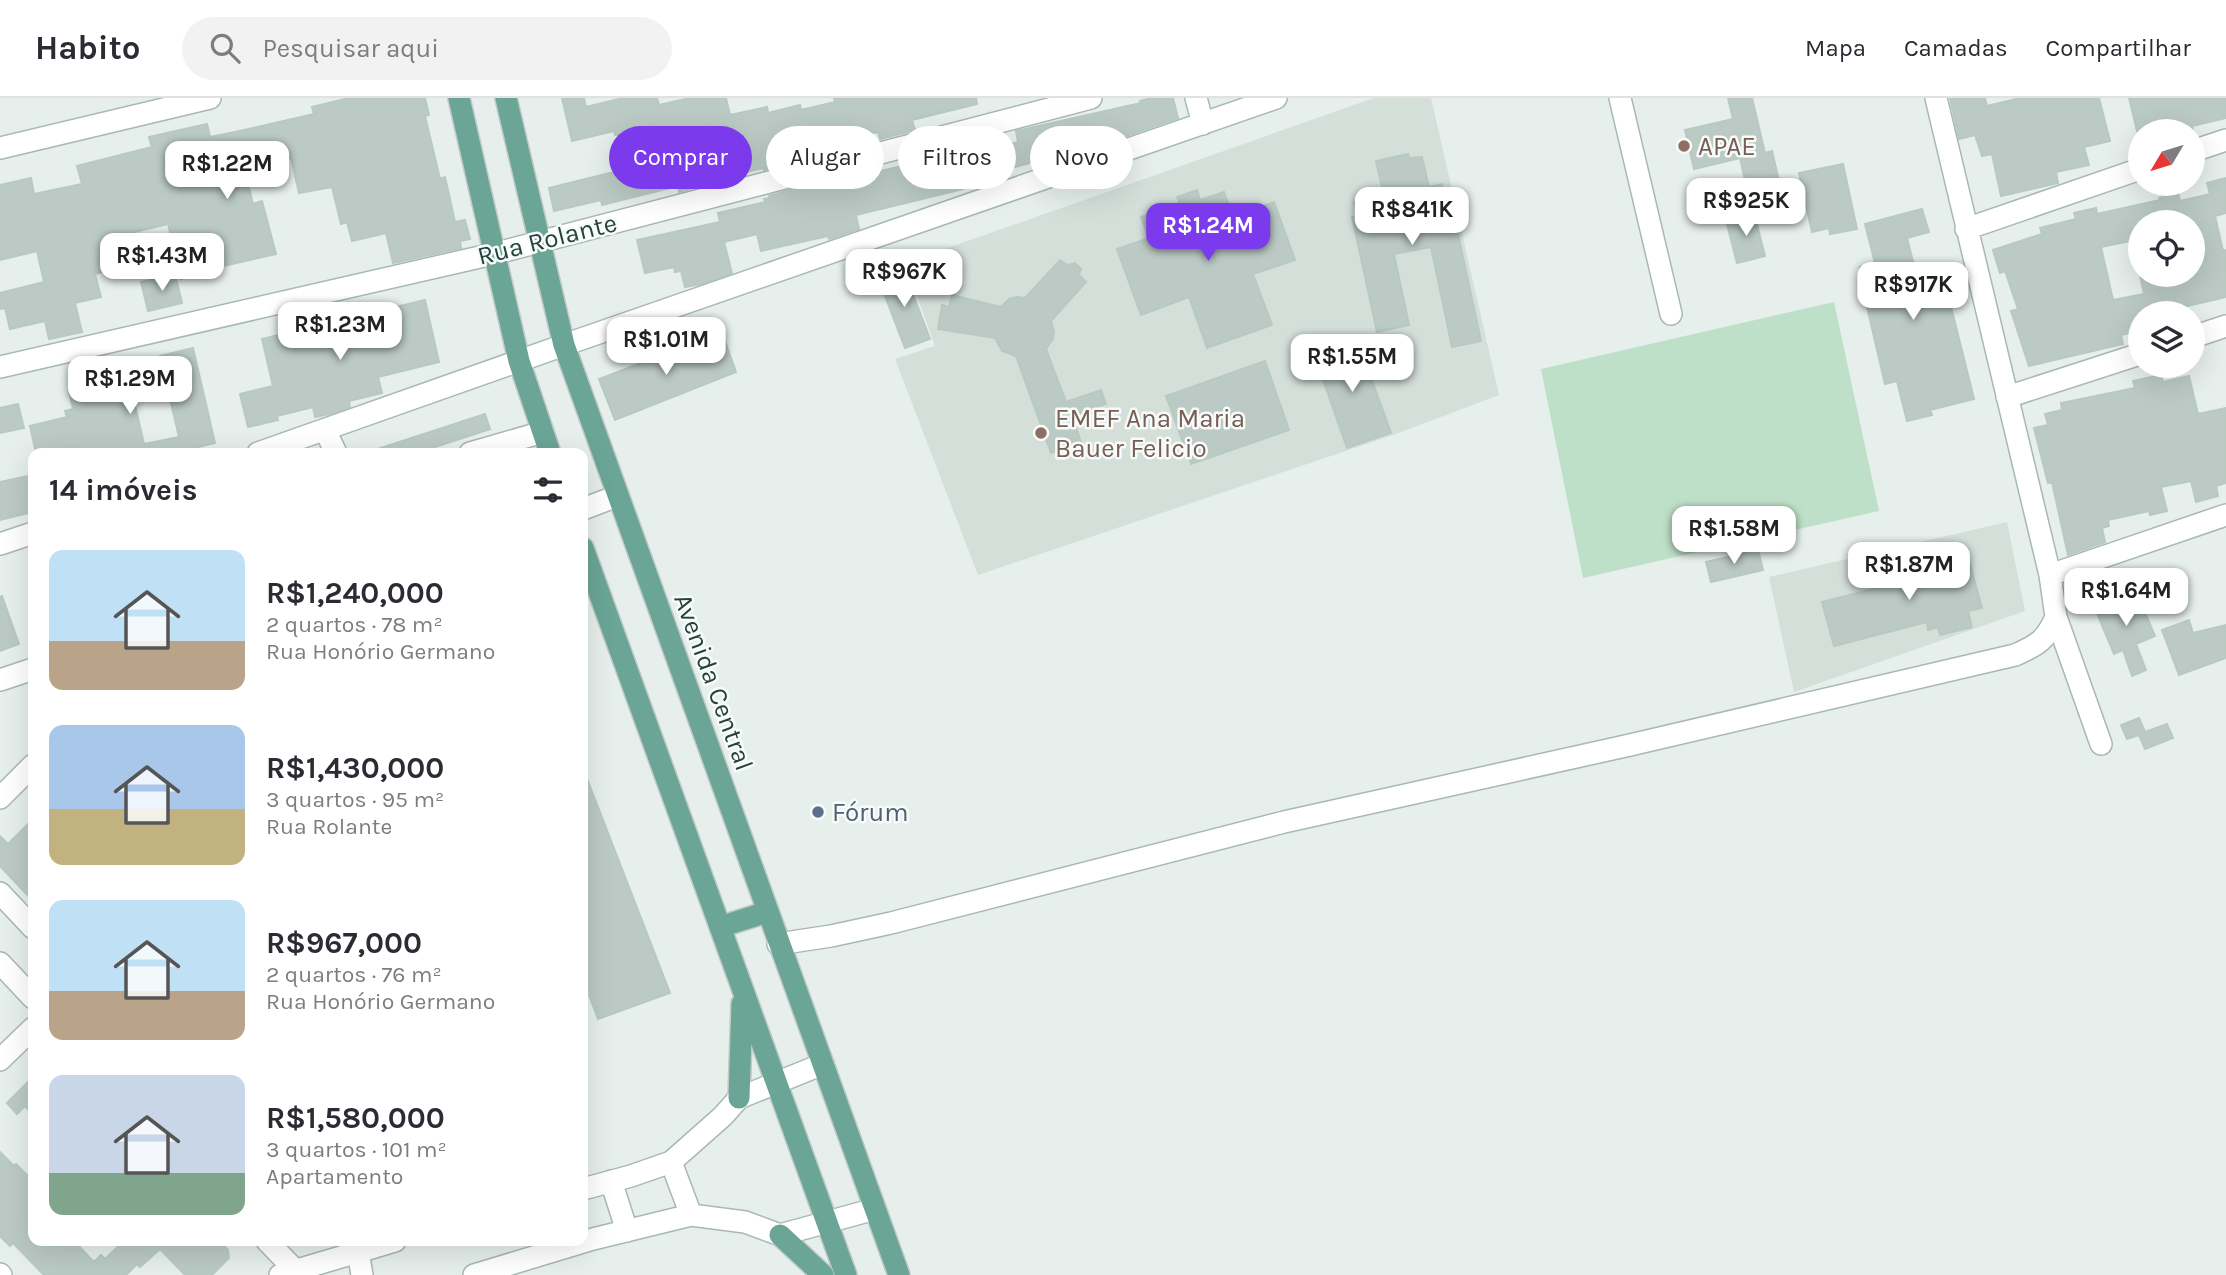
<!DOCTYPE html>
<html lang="pt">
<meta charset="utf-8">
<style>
:root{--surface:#fff;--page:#f2f2f3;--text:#2b2b33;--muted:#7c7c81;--line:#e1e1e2;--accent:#7c3aed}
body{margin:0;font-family:Karla,sans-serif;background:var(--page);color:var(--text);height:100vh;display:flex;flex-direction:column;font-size:26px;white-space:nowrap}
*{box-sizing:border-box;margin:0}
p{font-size:23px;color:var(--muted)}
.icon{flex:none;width:38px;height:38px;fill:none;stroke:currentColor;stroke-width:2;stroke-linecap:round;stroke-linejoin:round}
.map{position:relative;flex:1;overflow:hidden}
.sheet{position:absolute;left:28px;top:350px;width:560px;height:798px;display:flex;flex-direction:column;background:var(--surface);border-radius:14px;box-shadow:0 7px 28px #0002}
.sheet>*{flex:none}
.top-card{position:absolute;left:609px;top:28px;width:665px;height:63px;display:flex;gap:14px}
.needle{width:46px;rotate:232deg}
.buttons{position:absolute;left:2128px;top:21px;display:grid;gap:14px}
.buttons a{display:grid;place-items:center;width:77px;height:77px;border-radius:50%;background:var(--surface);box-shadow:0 7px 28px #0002;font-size:35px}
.price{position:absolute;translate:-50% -60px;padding:0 16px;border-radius:14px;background:#fff;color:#222;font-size:23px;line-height:46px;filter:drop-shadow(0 2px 4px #0008)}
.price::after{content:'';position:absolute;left:50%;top:42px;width:21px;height:16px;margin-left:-10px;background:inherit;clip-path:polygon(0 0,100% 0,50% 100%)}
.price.current{background:var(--accent);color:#fff}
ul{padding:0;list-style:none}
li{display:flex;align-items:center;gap:21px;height:175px;padding:0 21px}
li span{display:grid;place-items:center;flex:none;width:196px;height:140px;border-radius:14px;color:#555}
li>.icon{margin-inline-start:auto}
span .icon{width:84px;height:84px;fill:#fffc;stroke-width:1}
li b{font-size:30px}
h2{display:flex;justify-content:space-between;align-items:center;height:84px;padding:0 21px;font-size:30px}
.chip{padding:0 24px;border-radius:32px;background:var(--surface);box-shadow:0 7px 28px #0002;font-size:24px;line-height:63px}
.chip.current{background:var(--accent);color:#fff}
header{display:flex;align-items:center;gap:42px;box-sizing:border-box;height:98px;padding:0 35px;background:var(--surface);border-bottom:2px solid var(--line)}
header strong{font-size:33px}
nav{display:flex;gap:38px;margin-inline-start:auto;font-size:24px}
.search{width:490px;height:63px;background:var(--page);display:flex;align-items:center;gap:18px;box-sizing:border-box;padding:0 24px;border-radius:38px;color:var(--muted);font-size:26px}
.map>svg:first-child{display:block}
.built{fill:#d4dfda}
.green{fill:#bfe0c8}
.building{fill:#bbcac4;stroke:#b8c9c2;stroke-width:2;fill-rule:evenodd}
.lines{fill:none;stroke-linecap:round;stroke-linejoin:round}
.minor-casing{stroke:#a8b8b2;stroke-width:24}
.major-casing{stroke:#c2cac8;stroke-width:24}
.minor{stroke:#fff;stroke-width:21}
.major{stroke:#6aa596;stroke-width:21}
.education-dot{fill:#8d6e63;stroke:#f7fbf9;stroke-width:2.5}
.service-dot{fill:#5c6f8a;stroke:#f7fbf9;stroke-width:2.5}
.labels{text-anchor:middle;stroke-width:5;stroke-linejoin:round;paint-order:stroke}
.education-label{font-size:26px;fill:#785e54;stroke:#f7fbf9;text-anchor:start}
.street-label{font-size:26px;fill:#24423a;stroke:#f7fbf9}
.service-label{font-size:26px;fill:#4e5e75;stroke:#f7fbf9;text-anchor:start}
</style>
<header>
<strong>Habito</strong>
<div class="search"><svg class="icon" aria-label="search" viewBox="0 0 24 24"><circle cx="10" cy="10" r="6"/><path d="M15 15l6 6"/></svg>Pesquisar aqui</div>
<nav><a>Mapa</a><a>Camadas</a><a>Compartilhar</a></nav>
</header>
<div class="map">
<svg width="2226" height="1177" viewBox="0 0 2226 1177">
<rect width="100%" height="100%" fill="#e6efeb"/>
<path class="built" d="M1374,0H1431L1499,297L1393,337L978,477L895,261L935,248L905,165Z
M2007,424L2025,513L1794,594L1769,479Z"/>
<path class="green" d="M1834,204L1879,413L1583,480L1541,271Z"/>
<path class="building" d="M349,0H425L429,17L425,18L440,81L445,79L455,124L465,122L470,141L460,143L461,150L393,165L386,135L352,143L347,124L341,126L332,89L299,95L291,60L244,70L253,106L262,103L276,156L202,173L203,175L181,181L168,126L130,135L138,165L95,176L101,199L75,205L82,234L49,241L45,223L10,231L5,210L0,211V195L44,184L37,153L0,162V87L31,80L34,96L82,86L77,68L152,49L149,39L207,26L210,39L235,34L314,16L312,9Z
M562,0H584L586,9L623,0H657L659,7L690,0H726L730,17L767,9L768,15L800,7L801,12L835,4L834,0H976L977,6L912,22L915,32L880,41L878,34L834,44L836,53L812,59L809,45L777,52L781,67L764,72V70L746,74L745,68L721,73L712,35L681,42L693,90L679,94L678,88L602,107L601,102L554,113L549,90L638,68L630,34L615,37L614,33L572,43Z
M1151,0H1173L1178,20L1097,48L960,83L963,91L856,117L859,131L829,141L828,138L761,153L757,136L724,144L732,175L701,186L685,189L681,173L675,174L674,169L645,175L637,142L720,124L718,115L765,104L764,101L770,100L769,98L842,78H846L847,81L902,68L916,61L954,52L953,50L985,41L988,52L1018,44L1016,33L1141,5L1140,3Z
M1728,0H1752L1765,55L1772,53L1779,83L1747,91L1740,60L1694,71L1685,32L1733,21Z
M1950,0H1985L1987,8L2020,0H2099L2110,43L2084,49L2089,67L2056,74L2058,85L2001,98L1992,56L1982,58L1975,37L1959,41Z
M2129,0H2226V20L2192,28L2193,33H2137Z
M1408,56L1409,60L1422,59L1429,89L1442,86L1451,132L1457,131L1481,243L1452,249L1431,149L1394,156L1409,227L1377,234L1352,119L1357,118L1354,104L1384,98L1376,63Z
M1843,66L1857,131L1830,136L1829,130L1812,134L1799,75Z
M2226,80V115L2215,118L2223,153L2226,152V199L2175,211L2176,215H2140V233L2121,237L2123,246L2029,268L2011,213L2018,211L2005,173L2000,175L1993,152L2042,136L2040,130L2076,121L2074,115L2096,110L2097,116L2160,102L2159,100L2178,95L2180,103L2210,96L2207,85ZM2140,124H2193V158L2196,172L2193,173V177H2140L2144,196L2113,202L2101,149L2130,143L2128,137L2140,134Z
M1197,92L1200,102L1224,94L1233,119L1274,104L1295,162L1253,176L1272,227L1207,250L1189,199L1141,217L1117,151L1149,140L1141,119L1180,105L1177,99Z
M1922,111L1929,134L1907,140L1919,187L1944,181L1974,301L1930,312L1932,317L1907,323L1897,283L1885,286L1867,209L1870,208L1860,169L1875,165L1865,126Z
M1754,115L1765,158L1737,165L1726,122Z
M1060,162L1067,167L1075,165L1081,171L1079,177L1086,184L1051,223L1054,233L1053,241L1046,251L1066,304L1101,292L1106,306L1072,318L1081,344L1051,355L1016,258L1002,253L995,240L938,231L942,207L949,209L952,197L1001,209L1009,201L1017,199L1025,200Z
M893,171L896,181L906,178L930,241L905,250L877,177Z
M175,176L182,205L148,213L141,184Z
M425,202L439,264L378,279L382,295L349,303L350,309L329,316L315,319L313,309L277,318L278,322L248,329L240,296L273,288L262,241L320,227L319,223L337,219L339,226L380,217L379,213Z
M723,238L736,274L615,322L599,281L659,258L660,262Z
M1357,241L1391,335L1347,350L1314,256Z
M193,250L215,345L182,353L183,355H78L76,349L47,355H36L30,328L67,319L65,313L73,311L69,294L110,284L109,282L128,277L144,346L179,339L160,258Z
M1265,263L1289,332L1191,366L1166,298Z
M2161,277L2163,284L2189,278L2198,316L2226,310V385L2216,388L2218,398L2196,404L2191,383L2161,389L2167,413L2150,417L2149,413L2108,422L2109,428L2102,430L2105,444L2068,457L2052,384L2048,385L2034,330L2048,327L2045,316L2062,312L2061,305L2135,290L2133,283Z
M18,306L24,330L0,335V310Z
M485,316L490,331L417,355H376L375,352Z
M33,377V414L0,422V384Z
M1950,446L1957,470L1970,466L1982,510L1968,513L1972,529L1940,537L1938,529L1928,532L1927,524L1834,548L1822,504L1925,478L1919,454Z
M1758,452L1763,472L1711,484L1706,464Z
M2122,496L2125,503L2138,498L2155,538L2136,546L2146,572L2132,578L2123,552L2114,556L2094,508Z
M2,498L19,546L0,553V499Z
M2189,522L2193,535L2226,527V560L2179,577L2162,532Z
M2139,620L2145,634L2167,626L2173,640L2145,651L2139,637L2127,641L2121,627Z
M584,673L670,895L598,921L583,881Z
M33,721V803L0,768V738L8,746Z
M33,979V1017L25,1008L17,1016L7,1005Z
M0,1054L14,1068L16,1066L33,1083V1143H74L94,1164L101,1157L105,1161L124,1143H219L228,1152L229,1160L212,1177H185L160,1151L140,1169L137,1166L126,1177H44L13,1145L10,1148L0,1138Z"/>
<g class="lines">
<defs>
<path id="minor" d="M1196,0L1203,26
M1620,0L1671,216
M1936,0L2050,477L2056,519L2101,646
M0,50L210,0
M2193,53L2226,42
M1966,131L2140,71
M2193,239L2226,228
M0,269L493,156L1091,0
M2007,299L2140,256
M325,332L336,355
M258,355L564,247L1276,0
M470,355L543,334
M583,411L617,398
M0,446L33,435
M2050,477L2226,417
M0,582L33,571
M0,700L33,667
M0,795L33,830
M778,846L831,838L891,825L1284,724L1630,647L2015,557C2038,547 2046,542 2056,519
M0,865L33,900
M0,962L33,930
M671,1064L691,1117
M611,1083L627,1133
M583,1091L631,1078L671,1064L723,1018L739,1000L823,966
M267,1143L296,1173L297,1177
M349,1144L358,1153L362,1177
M0,1176L1,1177
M280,1177L395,1143
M474,1177L593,1141L691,1117L745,1124L780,1137L875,1111"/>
<path id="major" d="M459,0L519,263L550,355
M506,0L564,247L899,1177
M583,450L846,1177
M720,829L767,814
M739,1000L742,906
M780,1137L823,1177"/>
</defs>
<use href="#minor" class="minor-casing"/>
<use href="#major" class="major-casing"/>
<use href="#minor" class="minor"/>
<use href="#major" class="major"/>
</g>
<g class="education-dot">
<circle cx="1684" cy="48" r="7"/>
<circle cx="1041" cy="335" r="7"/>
</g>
<circle class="service-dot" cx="818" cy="714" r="7"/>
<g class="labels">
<g class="education-label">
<text x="1698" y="57">APAE</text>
<text x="1055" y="329">EMEF Ana Maria<tspan x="1055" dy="30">Bauer Felicio</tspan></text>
</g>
<g class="street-label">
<text transform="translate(547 141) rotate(-14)" y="9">Rua Rolante</text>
<text transform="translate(714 584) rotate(70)" y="9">Avenida Central</text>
</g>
<g class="service-label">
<text x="832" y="723">Fórum</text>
</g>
</g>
</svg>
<div class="buttons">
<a><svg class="needle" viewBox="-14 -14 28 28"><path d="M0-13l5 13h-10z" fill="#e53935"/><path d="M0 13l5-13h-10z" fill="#7c7c81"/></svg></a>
<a><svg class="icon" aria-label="locate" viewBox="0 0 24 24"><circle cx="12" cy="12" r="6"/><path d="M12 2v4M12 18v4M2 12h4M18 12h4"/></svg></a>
<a><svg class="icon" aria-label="layers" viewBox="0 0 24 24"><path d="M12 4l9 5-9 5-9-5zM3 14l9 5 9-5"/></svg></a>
</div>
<b class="price" style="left:227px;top:103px">R$1.22M</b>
<b class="price" style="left:1746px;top:140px">R$925K</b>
<b class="price" style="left:1412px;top:149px">R$841K</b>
<b class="price current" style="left:1208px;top:165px">R$1.24M</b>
<b class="price" style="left:162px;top:195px">R$1.43M</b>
<b class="price" style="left:904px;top:211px">R$967K</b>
<b class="price" style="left:1913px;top:224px">R$917K</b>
<b class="price" style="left:340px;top:264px">R$1.23M</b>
<b class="price" style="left:666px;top:279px">R$1.01M</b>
<b class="price" style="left:1352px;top:296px">R$1.55M</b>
<b class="price" style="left:130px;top:318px">R$1.29M</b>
<b class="price" style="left:1734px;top:468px">R$1.58M</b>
<b class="price" style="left:1909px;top:504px">R$1.87M</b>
<b class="price" style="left:2126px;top:530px">R$1.64M</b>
<div class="top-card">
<a class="chip current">Comprar</a>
<a class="chip">Alugar</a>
<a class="chip">Filtros</a>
<a class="chip">Novo</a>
</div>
<section class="sheet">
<h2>14 imóveis<svg class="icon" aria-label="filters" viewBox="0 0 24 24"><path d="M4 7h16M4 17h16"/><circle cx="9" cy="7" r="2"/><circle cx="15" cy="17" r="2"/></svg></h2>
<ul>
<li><span style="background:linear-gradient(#bfe0f5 65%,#b9a48a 0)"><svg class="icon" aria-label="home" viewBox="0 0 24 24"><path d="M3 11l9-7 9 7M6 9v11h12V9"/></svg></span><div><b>R$1,240,000</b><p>2 quartos · 78 m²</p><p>Rua Honório Germano</p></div></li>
<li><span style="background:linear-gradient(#a9c7e8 60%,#c2b280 0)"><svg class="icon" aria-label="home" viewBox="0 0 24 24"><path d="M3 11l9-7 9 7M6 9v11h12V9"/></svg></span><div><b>R$1,430,000</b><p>3 quartos · 95 m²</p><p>Rua Rolante</p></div></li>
<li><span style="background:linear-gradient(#bfe0f5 65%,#b9a48a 0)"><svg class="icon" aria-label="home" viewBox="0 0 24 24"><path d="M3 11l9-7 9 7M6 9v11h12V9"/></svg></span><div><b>R$967,000</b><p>2 quartos · 76 m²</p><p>Rua Honório Germano</p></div></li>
<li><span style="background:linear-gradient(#c9d6e8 70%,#7fa58c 0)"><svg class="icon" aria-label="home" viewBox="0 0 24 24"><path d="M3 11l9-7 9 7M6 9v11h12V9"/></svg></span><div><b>R$1,580,000</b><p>3 quartos · 101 m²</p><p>Apartamento</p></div></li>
</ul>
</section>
</div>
